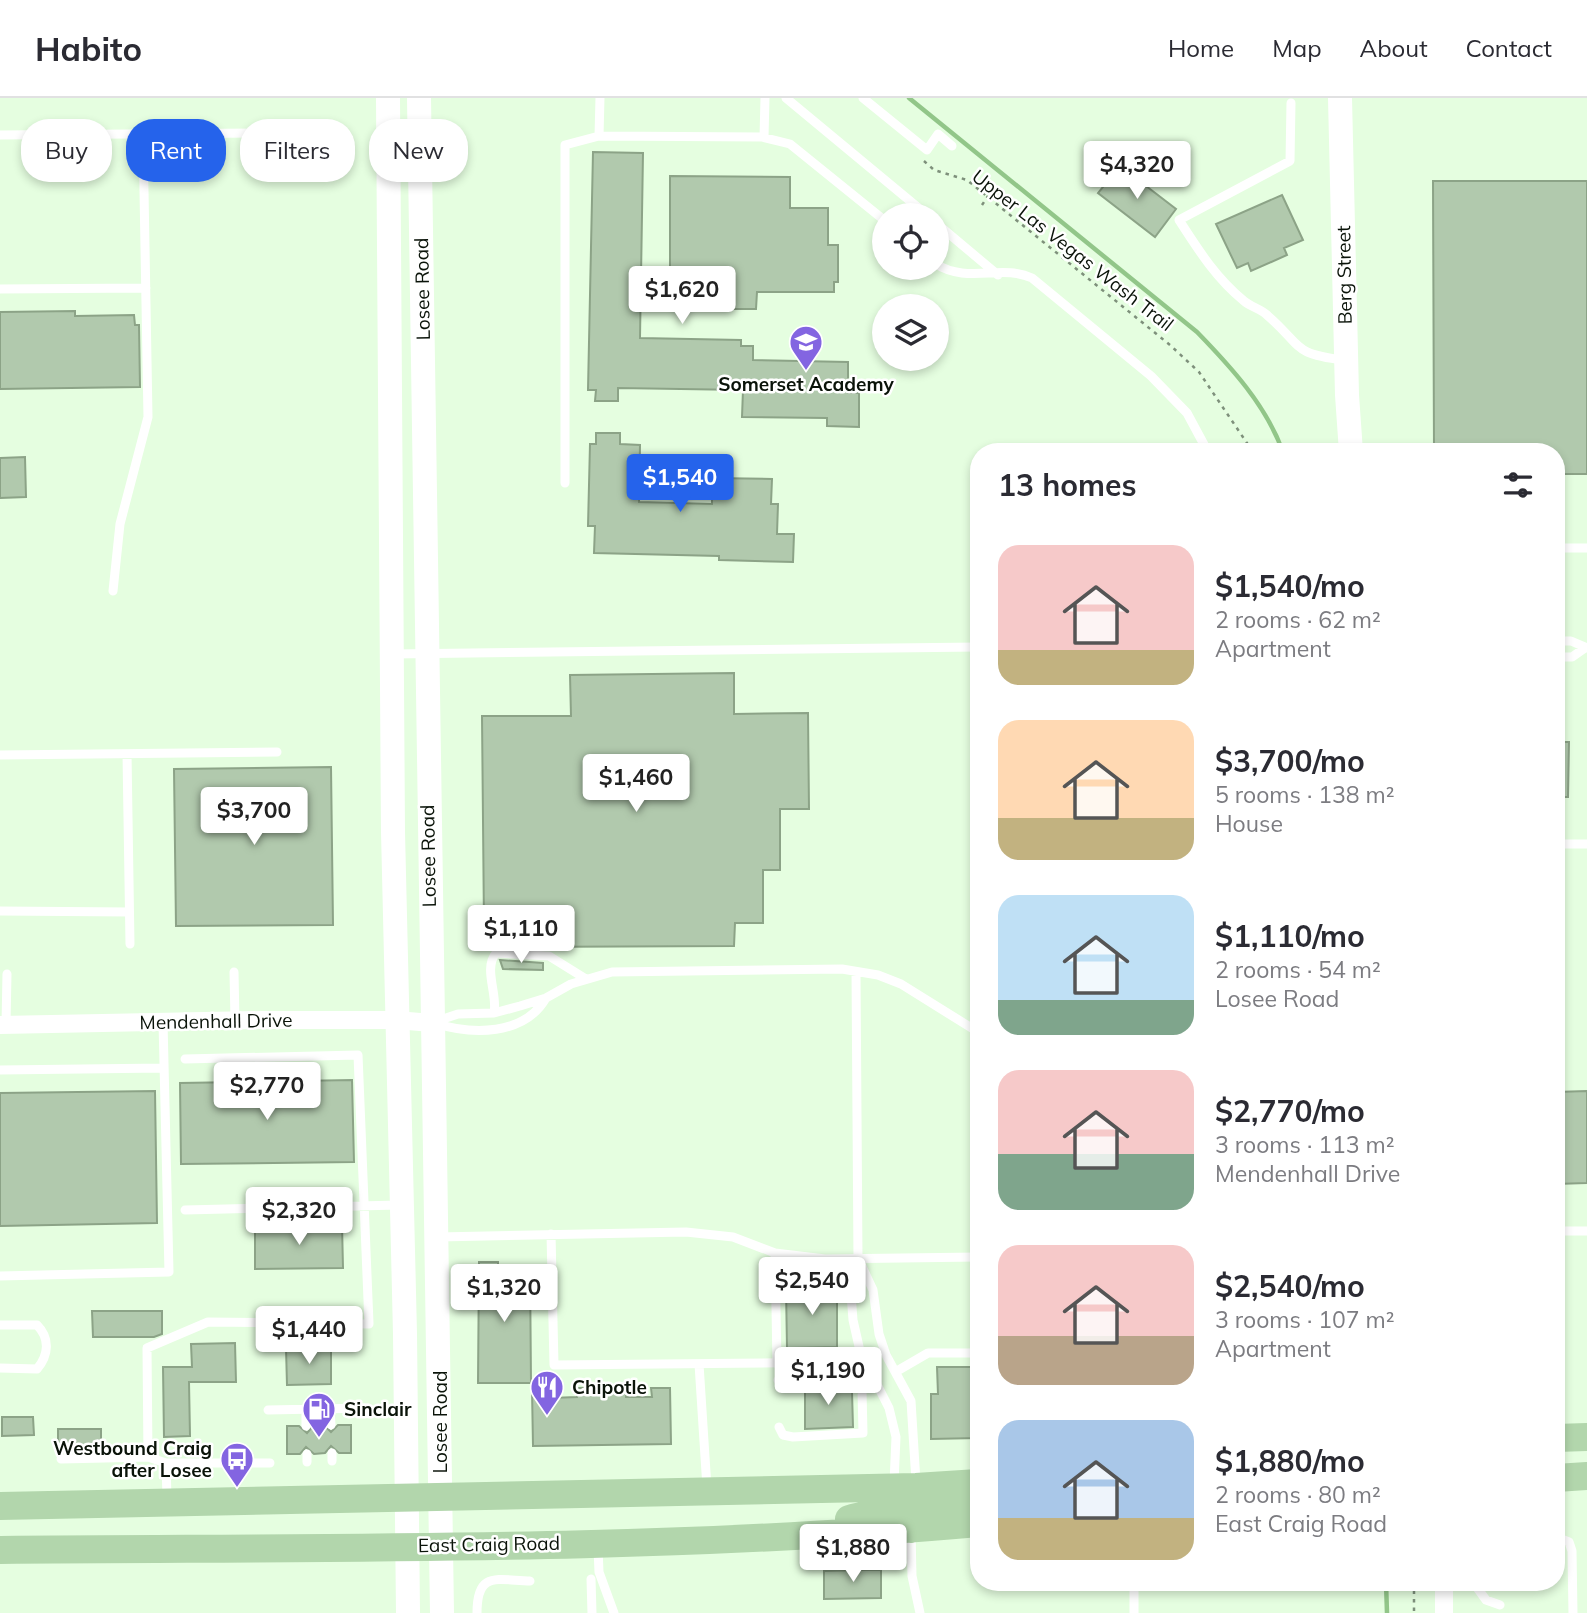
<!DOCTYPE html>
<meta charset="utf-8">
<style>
:root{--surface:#fff;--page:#f7f7f7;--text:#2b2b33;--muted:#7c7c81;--line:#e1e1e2;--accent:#2563eb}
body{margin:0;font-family:Mulish,sans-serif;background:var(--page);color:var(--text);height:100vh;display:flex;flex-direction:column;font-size:26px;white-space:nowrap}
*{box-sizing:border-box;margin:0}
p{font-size:23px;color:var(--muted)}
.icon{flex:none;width:38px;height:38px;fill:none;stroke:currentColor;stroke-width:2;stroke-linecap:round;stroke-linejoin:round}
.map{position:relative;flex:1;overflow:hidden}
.sheet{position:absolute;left:970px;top:345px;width:595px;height:1148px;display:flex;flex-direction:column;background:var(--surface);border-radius:28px;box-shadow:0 4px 10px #0003}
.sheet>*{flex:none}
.hud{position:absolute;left:21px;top:21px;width:665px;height:63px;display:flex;gap:14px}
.fabs{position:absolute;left:872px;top:105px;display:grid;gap:14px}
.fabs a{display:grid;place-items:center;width:77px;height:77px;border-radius:50%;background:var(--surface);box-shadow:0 4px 10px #0003;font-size:35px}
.price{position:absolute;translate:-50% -60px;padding:0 16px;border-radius:7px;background:#fff;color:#222;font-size:23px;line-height:46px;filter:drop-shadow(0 2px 4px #0008)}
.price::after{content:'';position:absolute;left:50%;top:42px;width:21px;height:16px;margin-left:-10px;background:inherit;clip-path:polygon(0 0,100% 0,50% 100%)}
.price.on{background:var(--accent);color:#fff}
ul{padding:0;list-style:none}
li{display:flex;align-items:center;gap:21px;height:175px;padding:0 28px}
li span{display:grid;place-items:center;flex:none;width:196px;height:140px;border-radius:21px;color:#555}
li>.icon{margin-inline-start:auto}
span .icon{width:84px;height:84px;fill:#fffc;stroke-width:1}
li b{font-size:30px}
h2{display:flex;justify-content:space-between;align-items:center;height:84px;padding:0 28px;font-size:30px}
.tag{padding:0 24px;border-radius:28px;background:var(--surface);box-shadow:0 4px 10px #0003;font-size:24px;line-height:63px}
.tag.on{background:var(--accent);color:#fff}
header{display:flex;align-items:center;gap:42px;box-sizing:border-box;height:98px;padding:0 35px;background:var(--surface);border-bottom:2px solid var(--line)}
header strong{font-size:33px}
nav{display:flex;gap:38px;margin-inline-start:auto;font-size:24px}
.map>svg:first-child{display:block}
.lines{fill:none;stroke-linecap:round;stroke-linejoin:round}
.stream{stroke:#92c689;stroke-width:4.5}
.building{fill:#b1c9ad;stroke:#8ca387;stroke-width:2}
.path{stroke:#7e907b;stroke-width:2.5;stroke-dasharray:3.5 5;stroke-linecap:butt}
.lane{stroke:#fff;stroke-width:9}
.street{stroke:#fff;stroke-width:18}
.secondary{stroke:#fff;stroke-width:24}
.primary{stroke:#b2d6ac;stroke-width:28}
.labels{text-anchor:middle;stroke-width:5;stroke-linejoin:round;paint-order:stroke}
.street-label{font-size:19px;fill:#0a1309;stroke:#fff}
.poi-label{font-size:19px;font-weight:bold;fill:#0a1309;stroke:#fff;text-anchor:start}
</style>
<header>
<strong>Habito</strong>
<nav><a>Home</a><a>Map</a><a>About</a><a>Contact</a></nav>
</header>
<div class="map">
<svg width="1587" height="1515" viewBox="0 0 1587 1515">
<rect width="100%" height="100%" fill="#e5fee0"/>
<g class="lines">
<path class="stream" d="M909,0L1197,234C1231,269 1266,307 1283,354
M1386,1484L1387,1515"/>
</g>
<path class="building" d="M593,54L643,55L640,240L741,242V248H753V262L848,264V295H859V329L827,328V320L742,319L743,292L618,290V303H595L596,292H588Z
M1120,68L1176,111L1155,139L1098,95Z
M670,78L790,79V110H828V147H838V184H834V194H757L756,211H694V206H670Z
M1433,83H1587V376H1556V354H1434Z
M1282,97L1303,142L1284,150L1287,157L1251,173L1248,165L1237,170L1216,126Z
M75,213V218L134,217L135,227H139L140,289L0,291V214Z
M596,335H620V346L640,347L639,404L712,406V380L772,381L771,406H778L777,436H794L793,464L719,462V458L594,455L595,428H588L590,346H596Z
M25,359L26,399L0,400V360Z
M734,575V616L808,615L809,711H780V772H763V825H735L734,848L493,849L484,828L482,618H571L570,577Z
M1556,644H1569L1568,699H1556Z
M331,669L333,827L176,828L174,671Z
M500,862L543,865V872L503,871Z
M352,982L354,1064L181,1066L180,985Z
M155,993L157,1125L0,1128V995Z
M1587,993V1085L1556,1086V994Z
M342,1126L343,1170L255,1171V1127Z
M479,1164H498V1169L530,1168L531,1285H478Z
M817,1186H837V1249L787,1250L786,1190H818Z
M92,1213H162V1236L154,1239H93Z
M235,1245L236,1284H189L190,1338L164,1339L163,1269H192L191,1246Z
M331,1249V1286L287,1287L286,1250Z
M937,1269H971V1295H978V1340L931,1341V1296H938Z
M843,1286L852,1294L853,1329L805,1331V1288Z
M626,1289V1299H652L651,1290H670L671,1346L533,1348L532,1291H551V1300L577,1299V1290Z
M2,1319H33L34,1337L2,1338Z
M324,1327L331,1334L338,1327H351V1355H339L331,1348L325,1355L314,1356L306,1349L300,1356H287V1328H299L307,1335L313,1328Z
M58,1331H101V1353L58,1354Z
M862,1472H881V1500L824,1501V1473Z"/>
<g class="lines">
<path class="path" d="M924,63L934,72L967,82L1170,247L1199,274L1253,354
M982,107L988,98
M1414,1484V1515"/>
<path class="lane" d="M786,0L927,117
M863,0L927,52L938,36L952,48
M1291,5L1290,63L1179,122C1199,153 1216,180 1244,203C1251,209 1261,211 1267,217C1303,248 1291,256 1344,262
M0,37L267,35
M599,38L600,0
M764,39L765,0
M936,125L998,177
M936,166C967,186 1002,166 1032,180L1151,278L1187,315L1208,354
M0,191L146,190
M565,385V47L599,38L762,39L790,46L884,122
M1556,450H1587
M113,493L120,426L148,319L143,36
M1556,543H1571L1587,550
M393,556L978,549
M1556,559H1572L1585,550
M127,656L130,846
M0,657L277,654
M1556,746H1587
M0,813L129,814
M234,874L235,923
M856,874L858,1161L851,1196L853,1222L860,1253L889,1310L896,1339L894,1385
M494,915C498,896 483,871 496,855L549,858L586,881
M434,924L458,916L494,915L520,908L546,900L571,886L612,874L842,871L878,877L901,886L978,934
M434,925C472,937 524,938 546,900
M6,926L7,876
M0,972L164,970
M185,1112L399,1107
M1556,1133H1587
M551,1136L554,1267L866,1264
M438,1139L686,1134L733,1139L775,1155L825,1161L978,1159
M775,1155L777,1266
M859,1162L873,1192L879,1236L886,1257L911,1303L916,1384
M0,1178L169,1174L163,924
M0,1227H37C50,1240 49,1257 37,1271L0,1270
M699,1266L707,1390
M897,1273L928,1255H974
M778,1282L845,1279L862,1293L863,1335L793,1339L783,1337L779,1329
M306,1311V1328
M330,1311L331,1327
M268,1312L367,1310
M332,1355V1363
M307,1356V1364
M148,1359L147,1250L208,1224L369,1226L358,957L185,961
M61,1361L148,1359L166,1365H270
M166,1365L167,1400
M911,1433L912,1478L920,1515
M1556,1439L1569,1444L1572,1453L1573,1515
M598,1450L599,1474L614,1515
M591,1481L592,1515
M1134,1484V1515
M1473,1484L1486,1502L1500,1507
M477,1515C477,1473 496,1482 530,1483"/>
<path class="street" d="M0,927L262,922H396L432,925
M1444,1484V1515"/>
<path class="secondary" d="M388,0L393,734L405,1236L408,1515
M419,0L442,1515
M1340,0L1347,297L1351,354"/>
<path class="primary" d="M1556,1340L1587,1339
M1556,1380L1587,1378
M0,1408L916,1389L978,1385
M849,1421C878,1412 899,1418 916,1389
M911,1431L923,1413L965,1403L977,1385
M0,1452C326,1449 654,1454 978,1425"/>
</g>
<defs>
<symbol id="school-pin" viewBox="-11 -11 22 30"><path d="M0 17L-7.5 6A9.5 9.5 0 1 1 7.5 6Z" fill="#8365e1" stroke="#fff"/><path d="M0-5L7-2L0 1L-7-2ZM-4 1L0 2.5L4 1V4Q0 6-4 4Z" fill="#fff"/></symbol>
<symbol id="restaurant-pin" viewBox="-11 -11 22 30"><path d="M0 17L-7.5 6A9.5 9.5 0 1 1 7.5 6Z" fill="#8365e1" stroke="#fff"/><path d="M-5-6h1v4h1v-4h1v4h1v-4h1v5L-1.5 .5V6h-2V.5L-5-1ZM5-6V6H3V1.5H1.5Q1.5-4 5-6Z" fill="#fff"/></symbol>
<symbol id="fuel-pin" viewBox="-11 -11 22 30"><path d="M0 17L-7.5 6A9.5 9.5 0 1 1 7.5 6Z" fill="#8365e1" stroke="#fff"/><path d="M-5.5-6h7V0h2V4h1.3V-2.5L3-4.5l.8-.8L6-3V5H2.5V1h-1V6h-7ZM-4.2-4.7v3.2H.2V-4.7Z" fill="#fff"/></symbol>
<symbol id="bus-pin" viewBox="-11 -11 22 30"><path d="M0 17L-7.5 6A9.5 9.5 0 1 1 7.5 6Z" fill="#8365e1" stroke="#fff"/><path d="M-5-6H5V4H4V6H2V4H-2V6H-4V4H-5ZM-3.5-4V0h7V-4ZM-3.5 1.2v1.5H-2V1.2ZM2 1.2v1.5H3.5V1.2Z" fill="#fff"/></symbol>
</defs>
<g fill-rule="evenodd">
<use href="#school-pin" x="787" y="225" width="38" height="52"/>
<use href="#restaurant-pin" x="528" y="1270" width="38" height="52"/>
<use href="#fuel-pin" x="300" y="1292" width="38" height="52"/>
<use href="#bus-pin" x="218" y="1342" width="38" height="52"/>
</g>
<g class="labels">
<g class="street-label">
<text transform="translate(1073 152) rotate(38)" y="7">Upper Las Vegas Wash Trail</text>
<text transform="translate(1344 177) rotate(-91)" y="7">Berg Street</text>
<text transform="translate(422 191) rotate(-91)" y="7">Losee Road</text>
<text transform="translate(428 758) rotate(-91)" y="7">Losee Road</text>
<text transform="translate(216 923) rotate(-1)" y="7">Mendenhall Drive</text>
<text transform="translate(440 1324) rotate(-90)" y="7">Losee Road</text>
<text transform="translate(489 1446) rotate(-1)" y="7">East Craig Road</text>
</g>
<g class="poi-label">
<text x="806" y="293" text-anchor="middle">Somerset Academy</text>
<text x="572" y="1296">Chipotle</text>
<text x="344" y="1318">Sinclair</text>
<text x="212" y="1357" text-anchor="end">Westbound Craig<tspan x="212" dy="22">after Losee</tspan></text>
</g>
</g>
</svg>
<div class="fabs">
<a><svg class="icon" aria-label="locate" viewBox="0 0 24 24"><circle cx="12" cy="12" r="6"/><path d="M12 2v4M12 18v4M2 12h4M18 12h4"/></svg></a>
<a><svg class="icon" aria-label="layers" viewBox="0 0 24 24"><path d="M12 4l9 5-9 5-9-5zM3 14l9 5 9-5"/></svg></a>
</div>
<b class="price" style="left:1137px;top:103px">$4,320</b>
<b class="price" style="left:682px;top:228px">$1,620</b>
<b class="price on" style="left:680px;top:416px">$1,540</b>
<b class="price" style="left:636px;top:716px">$1,460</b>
<b class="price" style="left:254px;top:749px">$3,700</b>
<b class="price" style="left:521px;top:867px">$1,110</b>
<b class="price" style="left:267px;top:1024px">$2,770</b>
<b class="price" style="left:299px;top:1149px">$2,320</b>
<b class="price" style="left:812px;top:1219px">$2,540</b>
<b class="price" style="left:504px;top:1226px">$1,320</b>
<b class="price" style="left:309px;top:1268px">$1,440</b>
<b class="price" style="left:828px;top:1309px">$1,190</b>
<b class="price" style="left:853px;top:1486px">$1,880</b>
<div class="hud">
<a class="tag">Buy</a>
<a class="tag on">Rent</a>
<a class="tag">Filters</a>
<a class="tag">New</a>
</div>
<section class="sheet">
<h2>13 homes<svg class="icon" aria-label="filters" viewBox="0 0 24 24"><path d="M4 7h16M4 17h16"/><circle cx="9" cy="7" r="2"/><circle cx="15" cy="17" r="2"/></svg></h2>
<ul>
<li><span style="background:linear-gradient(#f6c9c9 75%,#c2b280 0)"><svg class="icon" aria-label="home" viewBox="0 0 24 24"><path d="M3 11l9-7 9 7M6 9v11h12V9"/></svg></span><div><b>$1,540/mo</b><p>2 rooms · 62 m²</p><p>Apartment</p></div></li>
<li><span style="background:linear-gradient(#ffd9b3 70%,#c2b280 0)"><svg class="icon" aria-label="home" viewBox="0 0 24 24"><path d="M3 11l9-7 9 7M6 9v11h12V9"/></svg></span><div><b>$3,700/mo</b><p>5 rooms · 138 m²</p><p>House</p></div></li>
<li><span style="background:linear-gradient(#bfe0f5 75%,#7fa58c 0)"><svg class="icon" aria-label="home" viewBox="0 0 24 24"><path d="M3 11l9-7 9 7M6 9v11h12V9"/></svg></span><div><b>$1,110/mo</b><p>2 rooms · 54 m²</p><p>Losee Road</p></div></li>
<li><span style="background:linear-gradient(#f6c9c9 60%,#7fa58c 0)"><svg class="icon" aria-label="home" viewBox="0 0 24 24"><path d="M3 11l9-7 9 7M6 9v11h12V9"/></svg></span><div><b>$2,770/mo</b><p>3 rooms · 113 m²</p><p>Mendenhall Drive</p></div></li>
<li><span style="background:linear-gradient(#f6c9c9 65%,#b9a48a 0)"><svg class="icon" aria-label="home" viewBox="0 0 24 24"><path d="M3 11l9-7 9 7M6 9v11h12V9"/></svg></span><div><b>$2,540/mo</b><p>3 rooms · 107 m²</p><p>Apartment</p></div></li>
<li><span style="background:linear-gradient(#a9c7e8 70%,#c2b280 0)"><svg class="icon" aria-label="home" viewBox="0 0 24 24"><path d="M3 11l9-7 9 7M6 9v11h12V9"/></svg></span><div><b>$1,880/mo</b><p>2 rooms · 80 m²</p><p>East Craig Road</p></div></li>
</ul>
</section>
</div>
